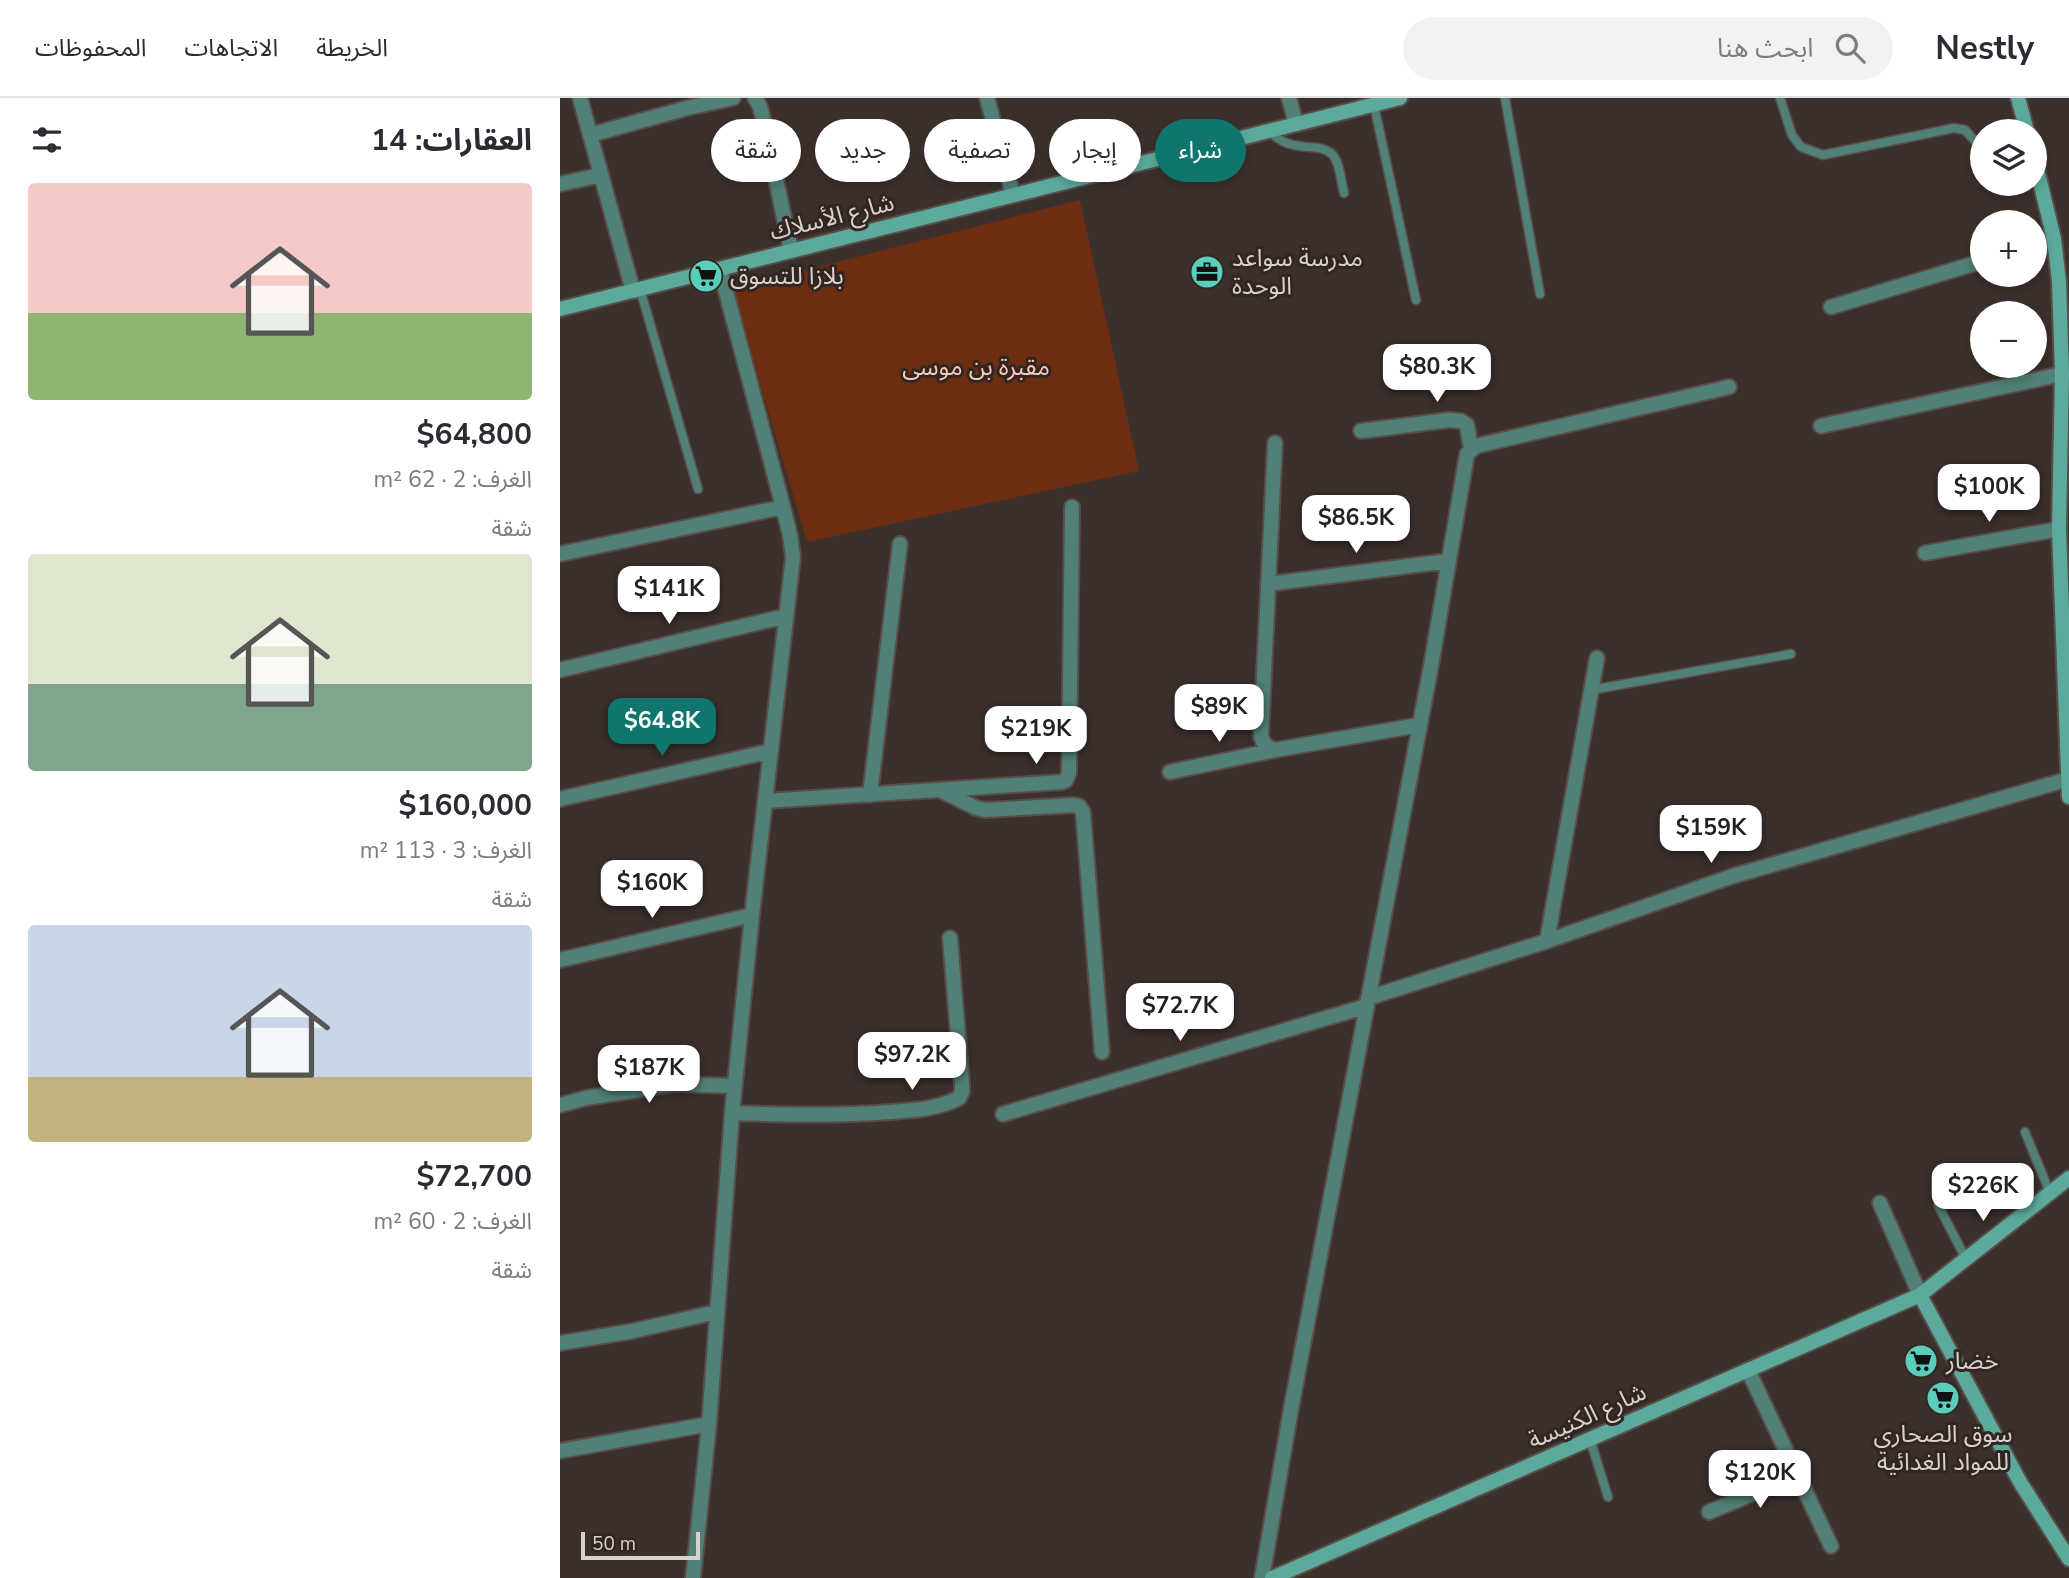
<!DOCTYPE html>
<html lang="ar">
<meta charset="utf-8">
<style>
:root{--surface:#fff;--page:#f2f2f3;--text:#2b2b33;--muted:#7c7c81;--line:#e1e1e2;--accent:#0f766e}
body{margin:0;font-family:"Nunito Sans","Noto Sans Arabic",sans-serif;background:var(--page);color:var(--text);direction:rtl;height:100vh;display:flex;flex-direction:column;font-size:26px;white-space:nowrap}
*{box-sizing:border-box;margin:0}
p{font-size:23px;color:var(--muted)}
.icon{flex:none;width:38px;height:38px;fill:none;stroke:currentColor;stroke-width:2;stroke-linecap:round;stroke-linejoin:round}
.map{position:relative;flex:1;overflow:hidden;direction:ltr}
.details{display:flex;flex-direction:column;background:var(--surface);width:560px}
.details>*{flex:none}
.hud{position:absolute;left:21px;top:21px;width:665px;height:63px;direction:rtl;display:flex;gap:14px}
.fabs{position:absolute;left:1410px;top:21px;display:grid;gap:14px}
.fabs a{display:grid;place-items:center;width:77px;height:77px;border-radius:50%;background:var(--surface);box-shadow:0 4px 10px #0003;font-size:35px}
.scale{position:absolute;left:21px;bottom:18px;width:119px;box-sizing:border-box;padding-left:7px;border:4px solid #d8d1ce;border-top:0;font-size:19px;line-height:24px;white-space:nowrap;color:#d8d1ce;-webkit-text-stroke:5px #322622;paint-order:stroke}
.price{position:absolute;translate:-50% -60px;padding:0 16px;border-radius:14px;background:#fff;color:#222;font-size:23px;line-height:46px;filter:drop-shadow(0 2px 4px #0008)}
.price::after{content:'';position:absolute;left:50%;top:42px;width:21px;height:16px;margin-left:-10px;background:inherit;clip-path:polygon(0 0,100% 0,50% 100%)}
.price.on{background:var(--accent);color:#fff}
ul{padding:0;list-style:none}
li{display:grid;align-content:center;gap:14px;height:371px;padding:0 28px}
li span{display:grid;place-items:center;height:217px;border-radius:7px;color:#555}
li>.icon{margin-inline-start:auto}
span .icon{width:126px;height:126px;fill:#fffc;stroke-width:1}
li b{font-size:30px}
h2{display:flex;justify-content:space-between;align-items:center;height:84px;padding:0 28px;font-size:30px}
.tag{padding:0 24px;border-radius:32px;background:var(--surface);box-shadow:0 4px 10px #0003;font-size:24px;line-height:63px}
.tag.on{background:var(--accent);color:#fff}
header{display:flex;align-items:center;gap:42px;box-sizing:border-box;height:98px;padding:0 35px;background:var(--surface);border-bottom:2px solid var(--line)}
header strong{font-size:33px}
nav{display:flex;gap:38px;margin-inline-start:auto;font-size:24px}
.search{width:490px;height:63px;background:var(--page);display:flex;align-items:center;gap:18px;box-sizing:border-box;padding:0 24px;border-radius:38px;color:var(--muted);font-size:26px}
main{display:flex;flex:1;min-height:0}
.map>svg:first-child{display:block}
.green{fill:#6d2d11}
.lines{fill:none;stroke-linecap:round;stroke-linejoin:round}
.lane-casing{stroke:#584d49;stroke-width:11}
.street-casing{stroke:#584d49;stroke-width:18}
.secondary-casing{stroke:#584d49;stroke-width:18}
.lane{stroke:#508077;stroke-width:8}
.street{stroke:#508077;stroke-width:14}
.secondary{stroke:#5baa9c;stroke-width:14}
.labels{text-anchor:middle;stroke-width:6;stroke-linejoin:round;paint-order:stroke}
.street-label{font-size:24px;fill:#d8d1ce;stroke:#322622}
.poi-label{font-size:24px;fill:#d8d1ce;stroke:#322622;text-anchor:start}
.park-label{font-size:24px;fill:#f9c9b7;stroke:#322622}
</style>
<header>
<strong>Nestly</strong>
<div class="search"><svg class="icon" aria-label="search" viewBox="0 0 24 24"><circle cx="10" cy="10" r="6"/><path d="M15 15l6 6"/></svg>ابحث هنا</div>
<nav><a>الخريطة</a><a>الاتجاهات</a><a>المحفوظات</a></nav>
</header>
<main>
<div class="map">
<svg width="1509" height="1480" viewBox="0 0 1509 1480">
<rect width="100%" height="100%" fill="#3c302c"/>
<path class="green" d="M520,102L579,373L247,444L172,191Z"/>
<g class="lines">
<defs>
<path id="lane" d="M945,0L980,196
M1220,0L1232,37L1241,49L1263,57L1394,30L1405,32L1423,52
M814,7L856,202
M710,33C730,57 759,43 772,56C780,64 781,84 784,95
M80,191L138,391
M1031,592L1231,556
M1465,1034L1490,1095
M1378,1107L1406,1161
M1030,1341L1048,1399"/>
<path id="street" d="M20,0L73,193
M195,0L200,9L204,24L231,153
M427,0L453,97
M729,0L736,26
M30,37L127,10L173,0
M0,86L41,77
M1475,147L1494,141
M1271,209L1423,163
M1261,328L1502,276
M801,333L889,322L901,323L907,327L911,351
M715,345L701,638C703,647 707,649 715,652L859,627
M1365,455L1499,431
M0,456L223,409
M708,486L888,463
M0,572L226,518
M610,674L715,652
M382,693L416,710L425,712L514,707L519,708L523,714L542,954
M310,697L340,446
M0,701L211,653
M205,703L502,684L506,682L509,675L512,409
M987,843L1037,560
M0,862L192,817
M808,900L987,843L1173,778L1509,681
M0,1007L26,1000L114,986L175,988
M172,1015C225,1017 277,1018 330,1014C353,1012 378,1011 399,1000L402,994V986L390,840
M443,1016L807,908
M1320,1105L1360,1197
M0,1245L73,1233L156,1214
M1188,1272L1271,1448
M0,1353L149,1326
M1149,1414L1237,1377
M133,1480L149,1326L172,1015L192,817L233,459L230,437L223,409L160,171
M702,1480L731,1311L871,568L907,356L916,348L1169,289"/>
<path id="secondary" d="M1458,0L1467,33
M1475,63L1494,141L1499,183L1502,276L1499,431L1509,699
M0,211L840,0
M1360,1197L1460,1384L1509,1461
M712,1480L1360,1197L1509,1080"/>
</defs>
<use href="#lane" class="lane-casing"/>
<use href="#street" class="street-casing"/>
<use href="#secondary" class="secondary-casing"/>
<use href="#lane" class="lane"/>
<use href="#street" class="street"/>
<use href="#secondary" class="secondary"/>
</g>
<defs>
<symbol id="office-disc" viewBox="-11 -11 22 22"><circle r="9.5" fill="#5bcebb" stroke="#322622"/><path d="M-6-3h4V-5.5h4V-3h4V5H-6ZM-1-4.5V-3h2v-1.5ZM-6 0V1H6V0Z" fill="#111"/></symbol>
<symbol id="supermarket-disc" viewBox="-11 -11 22 22"><circle r="9.5" fill="#5bcebb" stroke="#322622"/><path d="M-6-5.5h2.5l.6 2H6L4.5 2H-2.5L-4.4-4H-6ZM-1.5 3.2a1.3 1.3 0 1 0 .1 0ZM3 3.2a1.3 1.3 0 1 0 .1 0Z" fill="#111"/></symbol>
</defs>
<g fill-rule="evenodd">
<use href="#office-disc" x="628" y="155" width="38" height="38"/>
<use href="#supermarket-disc" x="127" y="159" width="38" height="38"/>
<use href="#supermarket-disc" x="1342" y="1244" width="38" height="38"/>
<use href="#supermarket-disc" x="1364" y="1281" width="38" height="38"/>
</g>
<g class="labels">
<g class="street-label">
<text transform="translate(272 119) rotate(-14)" y="8">شارع الأسلاك</text>
<text transform="translate(1027 1318) rotate(-24)" y="8">شارع الكنيسة</text>
</g>
<g class="poi-label">
<text x="672" y="168">مدرسة سواعد<tspan x="672" dy="28">الوحدة</tspan></text>
<text x="170" y="186">بلازا للتسوق</text>
<text x="1386" y="1271">خضار</text>
<text x="1383" y="1344" text-anchor="middle">سوق الصحاري<tspan x="1383" dy="28">للمواد الغدائية</tspan></text>
</g>
<g class="park-label">
<text x="416" y="277">مقبرة بن موسى</text>
</g>
</g>
</svg>
<div class="fabs">
<a><svg class="icon" aria-label="layers" viewBox="0 0 24 24"><path d="M12 4l9 5-9 5-9-5zM3 14l9 5 9-5"/></svg></a>
<a>+</a>
<a>−</a>
</div>
<div class="scale">50 m</div>
<b class="price" style="left:877px;top:306px">$80.3K</b>
<b class="price" style="left:1429px;top:426px">$100K</b>
<b class="price" style="left:796px;top:457px">$86.5K</b>
<b class="price" style="left:109px;top:528px">$141K</b>
<b class="price" style="left:659px;top:646px">$89K</b>
<b class="price on" style="left:102px;top:660px">$64.8K</b>
<b class="price" style="left:476px;top:668px">$219K</b>
<b class="price" style="left:1151px;top:767px">$159K</b>
<b class="price" style="left:92px;top:822px">$160K</b>
<b class="price" style="left:620px;top:945px">$72.7K</b>
<b class="price" style="left:352px;top:994px">$97.2K</b>
<b class="price" style="left:89px;top:1007px">$187K</b>
<b class="price" style="left:1423px;top:1125px">$226K</b>
<b class="price" style="left:1200px;top:1412px">$120K</b>
<div class="hud">
<a class="tag on">شراء</a>
<a class="tag">إيجار</a>
<a class="tag">تصفية</a>
<a class="tag">جديد</a>
<a class="tag">شقة</a>
</div>
</div>
<section class="details">
<h2>العقارات: 14<svg class="icon" aria-label="filters" viewBox="0 0 24 24"><path d="M4 7h16M4 17h16"/><circle cx="9" cy="7" r="2"/><circle cx="15" cy="17" r="2"/></svg></h2>
<ul>
<li><span style="background:linear-gradient(#f6c9c9 60%,#8fb573 0)"><svg class="icon" aria-label="home" viewBox="0 0 24 24"><path d="M3 11l9-7 9 7M6 9v11h12V9"/></svg></span><div><b>$64,800</b><p>الغرف: 2 · 62 m²</p><p>شقة</p></div></li>
<li><span style="background:linear-gradient(#dfe7d0 60%,#7fa58c 0)"><svg class="icon" aria-label="home" viewBox="0 0 24 24"><path d="M3 11l9-7 9 7M6 9v11h12V9"/></svg></span><div><b>$160,000</b><p>الغرف: 3 · 113 m²</p><p>شقة</p></div></li>
<li><span style="background:linear-gradient(#c9d6e8 70%,#c2b280 0)"><svg class="icon" aria-label="home" viewBox="0 0 24 24"><path d="M3 11l9-7 9 7M6 9v11h12V9"/></svg></span><div><b>$72,700</b><p>الغرف: 2 · 60 m²</p><p>شقة</p></div></li>
</ul>
</section>
</main>
